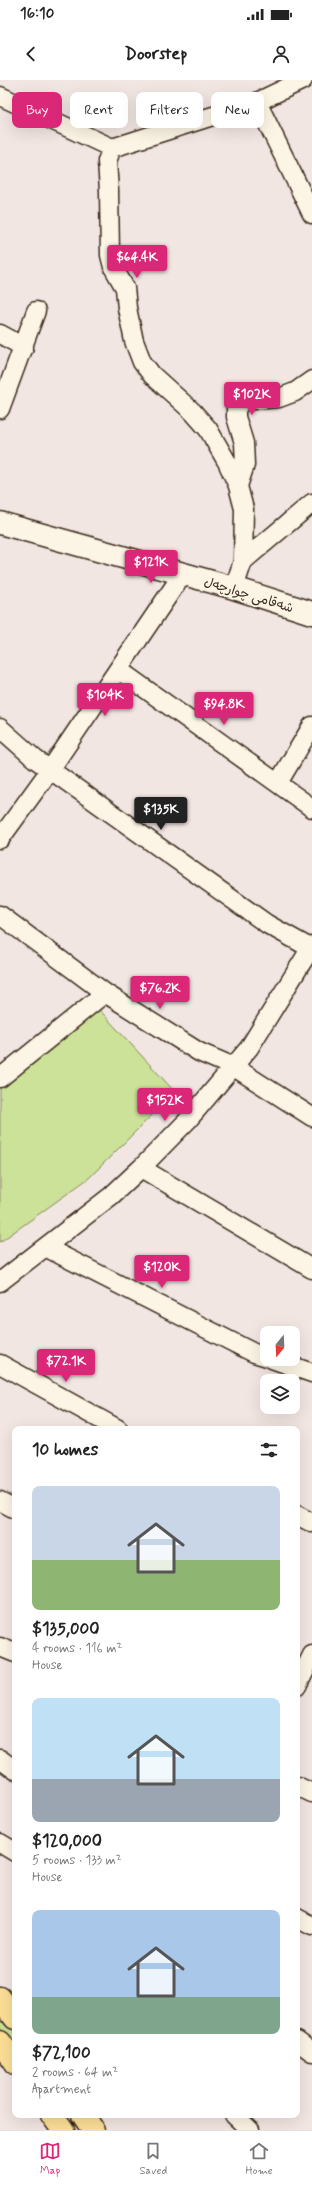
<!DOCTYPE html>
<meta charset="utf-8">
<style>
:root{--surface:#fff;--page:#f6f6f6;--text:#222;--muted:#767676;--line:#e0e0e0;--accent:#db2777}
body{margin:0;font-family:Mynerve,"Playpen Sans Arabic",sans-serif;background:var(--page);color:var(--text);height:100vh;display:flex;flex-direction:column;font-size:15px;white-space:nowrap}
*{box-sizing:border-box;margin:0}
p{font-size:13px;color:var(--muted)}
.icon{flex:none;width:22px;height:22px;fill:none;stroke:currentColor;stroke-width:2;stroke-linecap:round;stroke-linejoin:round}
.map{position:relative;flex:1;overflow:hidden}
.details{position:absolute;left:12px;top:1346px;width:288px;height:692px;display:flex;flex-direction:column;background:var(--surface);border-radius:8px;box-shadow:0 4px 16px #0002}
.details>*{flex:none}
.top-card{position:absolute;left:12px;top:12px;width:288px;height:36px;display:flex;gap:8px}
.needle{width:26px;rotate:198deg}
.controls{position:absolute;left:260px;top:1246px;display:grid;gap:8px}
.controls a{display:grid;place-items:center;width:40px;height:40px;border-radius:8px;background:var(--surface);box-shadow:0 4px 16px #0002;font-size:20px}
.price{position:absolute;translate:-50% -34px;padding:0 9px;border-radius:4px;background:var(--accent);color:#fff;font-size:13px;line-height:26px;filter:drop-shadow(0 1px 2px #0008)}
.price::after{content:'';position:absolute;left:50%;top:24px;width:12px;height:9px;margin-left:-6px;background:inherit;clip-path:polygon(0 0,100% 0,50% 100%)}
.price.on{background:#222;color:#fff}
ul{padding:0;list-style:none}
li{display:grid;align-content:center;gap:8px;height:212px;padding:0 20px}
li span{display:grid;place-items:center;height:124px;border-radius:8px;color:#555}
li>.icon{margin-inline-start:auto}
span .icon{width:72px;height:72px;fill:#fffc;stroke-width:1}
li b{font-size:17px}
h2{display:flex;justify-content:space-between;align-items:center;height:48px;padding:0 20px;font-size:17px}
.pill{padding:0 14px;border-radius:8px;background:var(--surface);box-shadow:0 4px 16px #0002;font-size:14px;line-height:36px}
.pill.on{background:var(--accent);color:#fff}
.status{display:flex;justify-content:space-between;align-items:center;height:28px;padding:0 20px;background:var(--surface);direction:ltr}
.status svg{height:11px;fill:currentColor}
header{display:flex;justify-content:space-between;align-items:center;height:52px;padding:0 20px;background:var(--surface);font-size:18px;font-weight:800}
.tabs{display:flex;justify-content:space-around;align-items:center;height:56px;border-top:1px solid var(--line);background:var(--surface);font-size:11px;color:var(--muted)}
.tabs a{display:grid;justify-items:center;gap:2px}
.tabs .on{color:var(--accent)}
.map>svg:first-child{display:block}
.green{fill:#cbe298;stroke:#83865b}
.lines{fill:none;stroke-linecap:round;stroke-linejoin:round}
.street-casing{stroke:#3b2a1e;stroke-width:21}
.secondary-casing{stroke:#3b2a1e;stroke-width:25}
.highway-casing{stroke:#3b2a1e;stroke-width:25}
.street{stroke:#fcf5e5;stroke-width:18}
.secondary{stroke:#fcf5e5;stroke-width:22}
.highway{stroke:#fcde96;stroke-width:22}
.labels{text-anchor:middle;stroke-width:3.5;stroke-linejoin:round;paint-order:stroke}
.street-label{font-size:13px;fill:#3b2a1e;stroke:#fcf5e5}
</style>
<div class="status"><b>16:10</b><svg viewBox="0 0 49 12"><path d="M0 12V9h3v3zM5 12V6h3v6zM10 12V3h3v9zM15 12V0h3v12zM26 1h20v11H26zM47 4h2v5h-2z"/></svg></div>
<header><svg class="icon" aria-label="back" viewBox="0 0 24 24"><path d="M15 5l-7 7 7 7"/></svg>Doorstep<svg class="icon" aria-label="person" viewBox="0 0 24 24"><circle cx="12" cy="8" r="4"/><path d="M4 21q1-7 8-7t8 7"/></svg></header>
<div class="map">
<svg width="312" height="2050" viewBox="0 0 312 2050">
<rect width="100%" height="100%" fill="#f2e6e2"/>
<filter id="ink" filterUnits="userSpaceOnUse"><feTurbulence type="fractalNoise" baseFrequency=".025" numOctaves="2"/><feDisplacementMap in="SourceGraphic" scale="8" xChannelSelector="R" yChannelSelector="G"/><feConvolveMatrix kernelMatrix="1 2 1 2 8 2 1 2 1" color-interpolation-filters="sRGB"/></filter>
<g filter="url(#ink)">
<path class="green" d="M93,923L175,1012L89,1098L0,1162V1005Z
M0,1925L15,1945V1969L0,1949Z"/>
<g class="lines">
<defs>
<path id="street" d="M0,16L112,68
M257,22L312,134
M0,254L24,267
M0,329L36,231
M238,406L245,385L244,363L236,337V329L242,321L279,318L295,312L312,300
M243,481L244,429L238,406L227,382L208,349L193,332L152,295L142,282L134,261L127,228L125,208L113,187L110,175L109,111L107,81L112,68L257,22L303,0
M234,508L243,481L312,423
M119,590L312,728
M0,648L35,679L267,844L312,869
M278,703L312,646
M0,759L50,690L182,495
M0,835L105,913L199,972L234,987L312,1037
M0,998L105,913
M141,1088L312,1189
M45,1167L254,1273L267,1277
M0,1202L111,1116L141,1088L188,1040L249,968L312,866
M272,1279L312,1293
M0,1284L118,1349
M0,1421L15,1429
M297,1435L312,1443
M0,1567L15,1573
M297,1606L312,1575
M0,1679L15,1690
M297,1706L312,1713
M0,1763L15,1772
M297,1838L312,1846
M297,1961L312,1972
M234,2035L250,2050"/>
<path id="secondary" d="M0,443L234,508L312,533"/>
<path id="highway" d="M0,1918L15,1938
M0,1962L15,1983
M52,2035L63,2050
M83,2035L93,2050"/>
</defs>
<use href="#street" class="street-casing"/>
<use href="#secondary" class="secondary-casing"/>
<use href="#highway" class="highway-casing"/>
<use href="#street" class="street"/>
<use href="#secondary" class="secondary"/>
<use href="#highway" class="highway"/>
</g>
</g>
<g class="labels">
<g class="street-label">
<text transform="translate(249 514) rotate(17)" y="5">شەقامی چوارچەل</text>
</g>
</g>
</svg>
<div class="controls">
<a><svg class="needle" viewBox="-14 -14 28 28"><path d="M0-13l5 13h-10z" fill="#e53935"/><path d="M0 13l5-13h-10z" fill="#767676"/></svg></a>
<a><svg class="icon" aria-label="layers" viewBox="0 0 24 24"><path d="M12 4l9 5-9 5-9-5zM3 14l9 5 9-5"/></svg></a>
</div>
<b class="price" style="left:137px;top:199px">$64.4K</b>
<b class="price" style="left:252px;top:336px">$102K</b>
<b class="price" style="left:151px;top:504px">$121K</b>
<b class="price" style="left:105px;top:637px">$104K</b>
<b class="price" style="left:224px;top:646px">$94.8K</b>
<b class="price on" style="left:161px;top:751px">$135K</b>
<b class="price" style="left:160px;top:930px">$76.2K</b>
<b class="price" style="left:165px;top:1042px">$152K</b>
<b class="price" style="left:162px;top:1209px">$120K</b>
<b class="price" style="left:66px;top:1303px">$72.1K</b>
<div class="top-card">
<a class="pill on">Buy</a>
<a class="pill">Rent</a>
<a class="pill">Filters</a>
<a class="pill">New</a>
</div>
<section class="details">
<h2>10 homes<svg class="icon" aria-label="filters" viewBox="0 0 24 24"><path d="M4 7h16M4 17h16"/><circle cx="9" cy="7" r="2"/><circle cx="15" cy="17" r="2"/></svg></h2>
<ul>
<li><span style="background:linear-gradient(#c9d6e8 60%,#8fb573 0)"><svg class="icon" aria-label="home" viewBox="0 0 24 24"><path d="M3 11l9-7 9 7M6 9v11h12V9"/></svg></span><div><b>$135,000</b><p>4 rooms · 116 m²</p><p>House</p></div></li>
<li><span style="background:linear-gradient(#bfe0f5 65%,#9aa5b1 0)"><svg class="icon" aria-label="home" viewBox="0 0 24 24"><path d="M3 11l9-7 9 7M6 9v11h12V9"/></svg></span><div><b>$120,000</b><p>5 rooms · 133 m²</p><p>House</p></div></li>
<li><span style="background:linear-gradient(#a9c7e8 70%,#7fa58c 0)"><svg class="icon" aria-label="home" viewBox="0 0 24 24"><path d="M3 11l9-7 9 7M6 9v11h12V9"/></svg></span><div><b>$72,100</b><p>2 rooms · 64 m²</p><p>Apartment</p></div></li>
</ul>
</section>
</div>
<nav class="tabs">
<a class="on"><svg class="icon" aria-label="map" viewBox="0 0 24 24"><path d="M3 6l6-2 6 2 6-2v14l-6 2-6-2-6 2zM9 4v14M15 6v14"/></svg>Map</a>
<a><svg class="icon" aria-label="saved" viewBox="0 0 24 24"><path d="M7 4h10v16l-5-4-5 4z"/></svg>Saved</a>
<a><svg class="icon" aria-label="home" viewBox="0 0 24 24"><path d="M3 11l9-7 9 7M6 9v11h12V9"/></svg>Home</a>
</nav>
